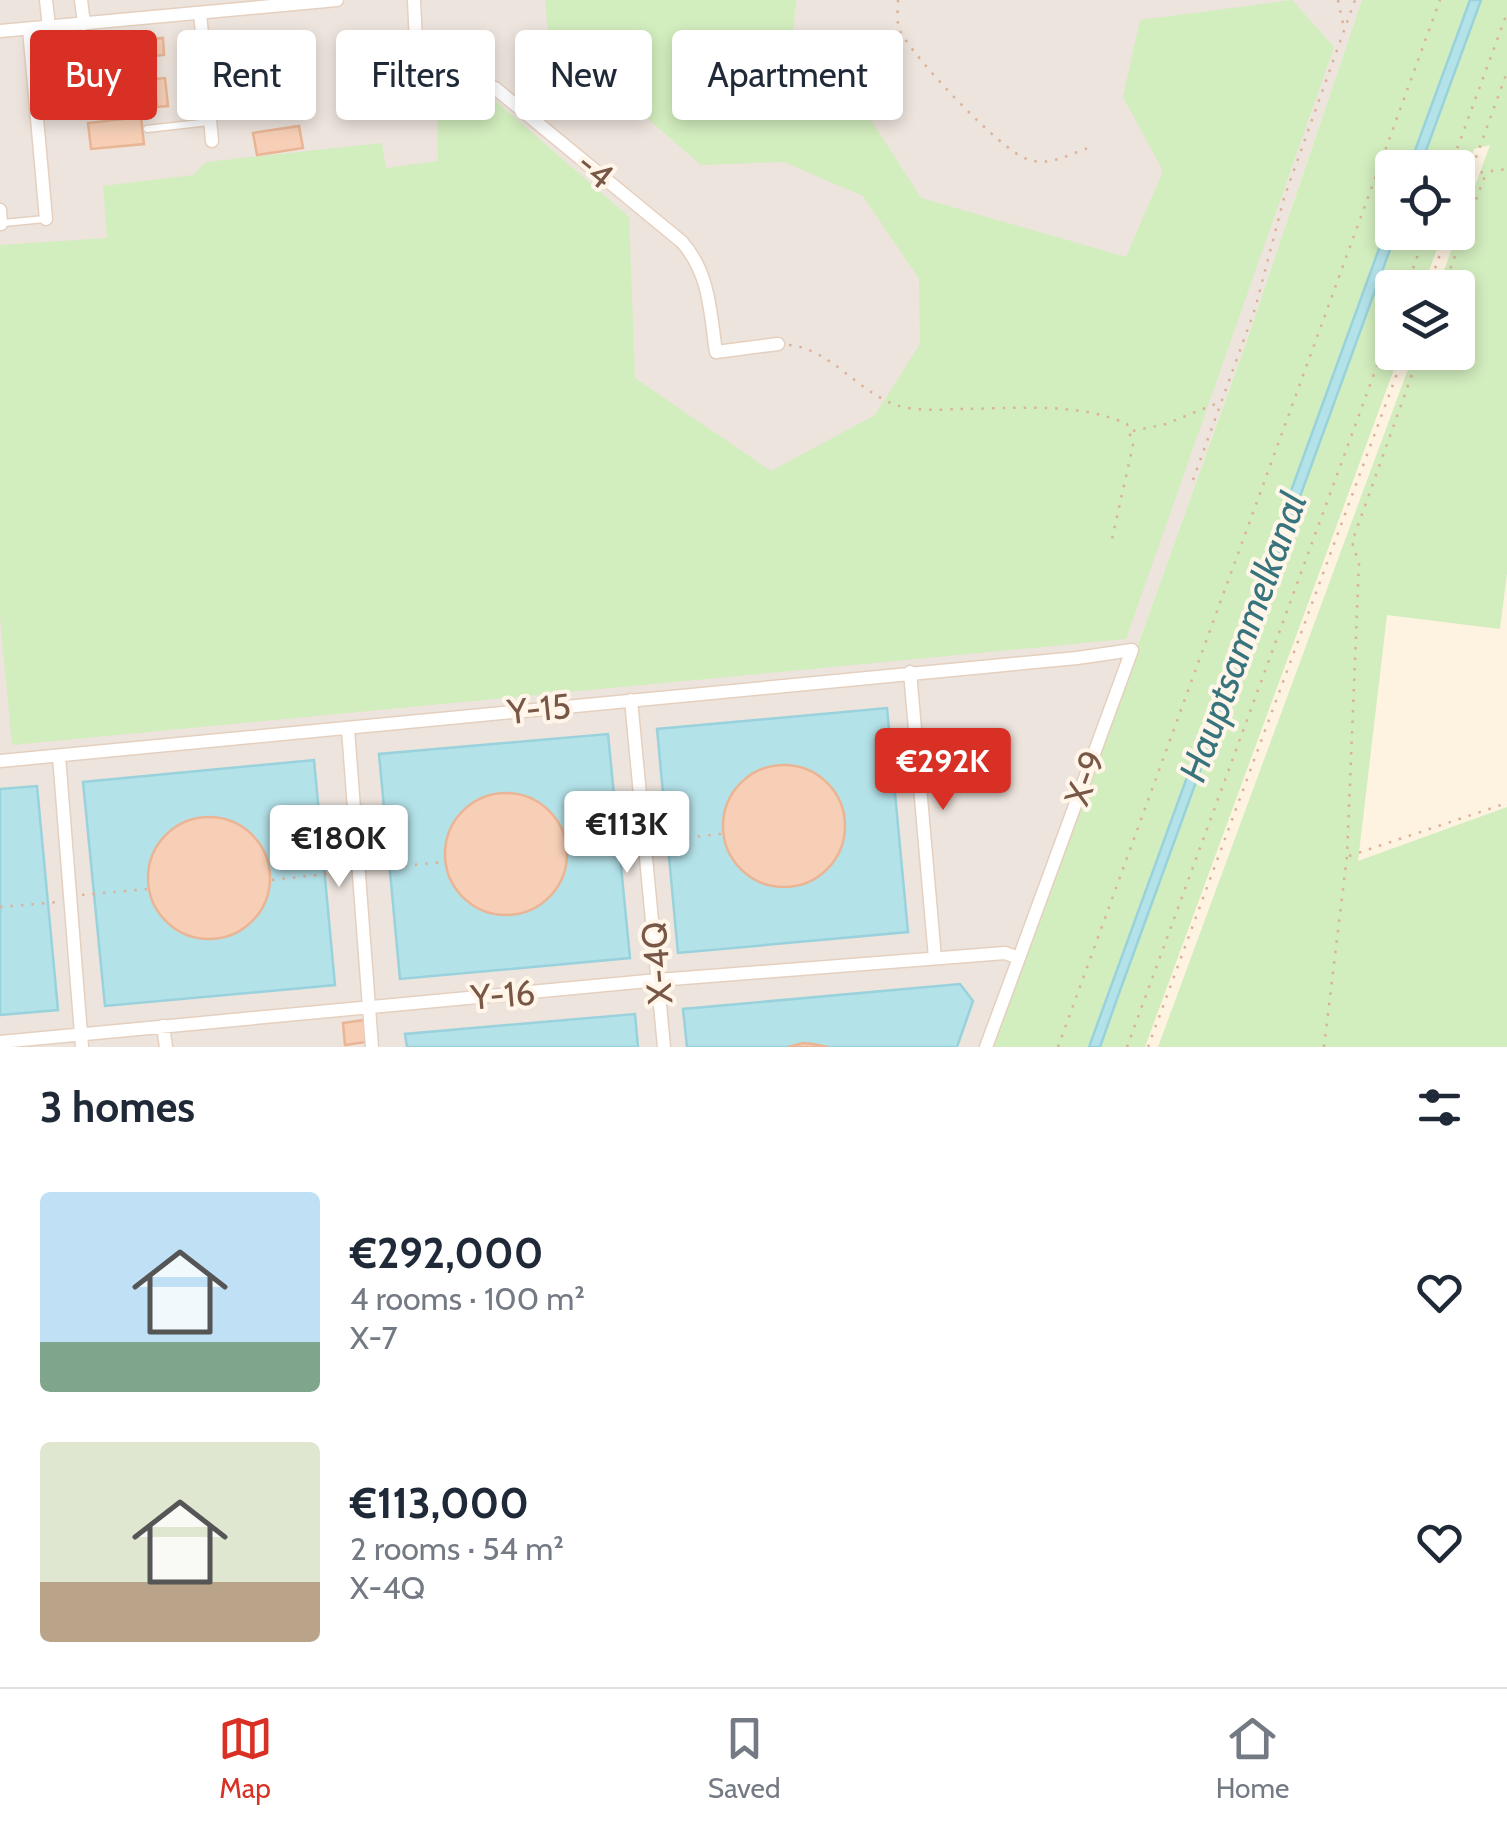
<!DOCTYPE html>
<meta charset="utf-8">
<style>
:root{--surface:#fff;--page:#f6f6f7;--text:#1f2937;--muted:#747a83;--line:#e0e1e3;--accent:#d93025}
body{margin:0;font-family:Cabin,sans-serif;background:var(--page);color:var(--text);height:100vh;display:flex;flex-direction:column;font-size:38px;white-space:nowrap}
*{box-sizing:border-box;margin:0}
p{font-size:32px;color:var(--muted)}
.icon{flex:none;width:55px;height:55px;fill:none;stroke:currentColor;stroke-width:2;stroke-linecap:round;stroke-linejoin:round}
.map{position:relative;height:1047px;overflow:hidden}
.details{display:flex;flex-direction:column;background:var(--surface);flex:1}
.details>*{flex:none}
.banner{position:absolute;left:30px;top:30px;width:1000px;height:90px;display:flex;gap:20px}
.buttons{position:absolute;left:1375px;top:150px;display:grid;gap:20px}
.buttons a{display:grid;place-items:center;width:100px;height:100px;border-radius:10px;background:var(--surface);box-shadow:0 5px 15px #0003;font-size:50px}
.price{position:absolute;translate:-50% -85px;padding:0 22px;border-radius:10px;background:#fff;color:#222;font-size:32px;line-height:65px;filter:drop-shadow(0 2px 5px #0008)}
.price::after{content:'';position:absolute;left:50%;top:60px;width:30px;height:22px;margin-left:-15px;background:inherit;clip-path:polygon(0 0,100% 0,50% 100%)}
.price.selected{background:var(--accent);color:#fff}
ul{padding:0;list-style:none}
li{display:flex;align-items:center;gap:30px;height:250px;padding:0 40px}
li span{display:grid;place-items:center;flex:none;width:280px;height:200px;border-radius:10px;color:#555}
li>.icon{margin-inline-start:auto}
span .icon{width:120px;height:120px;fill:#fffc;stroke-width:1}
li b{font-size:42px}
h2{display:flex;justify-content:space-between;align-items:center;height:120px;padding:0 40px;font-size:42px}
.tag{padding:0 35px;border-radius:10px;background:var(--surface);box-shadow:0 5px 15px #0003;font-size:35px;line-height:90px}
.tag.selected{background:var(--accent);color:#fff}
.menu{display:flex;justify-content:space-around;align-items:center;height:140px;border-top:2px solid var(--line);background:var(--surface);font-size:28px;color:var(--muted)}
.menu a{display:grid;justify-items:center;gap:5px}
.menu .selected{color:var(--accent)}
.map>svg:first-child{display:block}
.industrial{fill:#ede4dd}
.green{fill:#d2edbe}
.water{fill:#b4e2e9;stroke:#99d2dc;stroke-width:2.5}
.building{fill:#f6cfb6;stroke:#eab595;stroke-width:2.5}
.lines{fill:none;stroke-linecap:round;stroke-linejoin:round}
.service-casing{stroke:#e5d0bf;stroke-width:9}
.minor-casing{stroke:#e5d0bf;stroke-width:15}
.path{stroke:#dbb299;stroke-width:2.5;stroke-dasharray:2.5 8;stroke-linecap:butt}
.service{stroke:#fff;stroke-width:6}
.minor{stroke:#fff;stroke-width:12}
.labels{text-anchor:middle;stroke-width:8;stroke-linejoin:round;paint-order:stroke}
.street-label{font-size:35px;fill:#785746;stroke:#fff6e9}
.water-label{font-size:38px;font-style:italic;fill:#38747e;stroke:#fff6e9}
</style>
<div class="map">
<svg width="1507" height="1047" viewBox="0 0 1507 1047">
<rect width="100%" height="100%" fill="#fef3e1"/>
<path class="industrial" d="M0,0H1362L1245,346L994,1047H0Z"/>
<path class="green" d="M545,0H796L792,44L823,45L921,198L1126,257L1163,171L1123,97L1140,20L1292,0L1334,47L1126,639L12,745L0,617V245L107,238L103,186L193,175L206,162L382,143L386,168L438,161L437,104L490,96L629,217L635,378L771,471L875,415L920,344L919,279L863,196L784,162L701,165L548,32Z
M1362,0H1470L1409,167L1392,168V213L1089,1047H994L1245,346Z
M1480,0H1507V573L1500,629L1387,615L1358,861L1507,807V1047H1158L1414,353L1458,352V288L1438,287L1490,145L1474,149L1458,194V168L1420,167Z
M1396,233H1443L1423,287L1392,288V352L1400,353L1145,1047H1100Z"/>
<path class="water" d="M1470,0H1481L1420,167H1409Z
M1392,213V232L1396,233L1118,996L1100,1047H1089Z
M887,708L908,932L678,953L657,729Z
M608,734L630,958L400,979L379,754Z
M314,760L335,985L105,1006L83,782Z
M37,786L58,1010L0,1015V789Z
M960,984L973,1001L957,1047H687L683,1009Z
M635,1014L638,1047H407L405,1034Z"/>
<path class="building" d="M163,38L164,55L124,59L125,64L104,66L106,89L80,91L76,47Z
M165,78L168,106L157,107L156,94L141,95L143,109L131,110L130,96L118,98L120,109L101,112L99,89H106V84Z
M141,117L144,144L91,149L88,123Z
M299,126L303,148L257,155L253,133Z
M723 826a61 61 0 1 1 122 0a61 61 0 1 1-122 0Z
M445 854a61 61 0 1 1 122 0a61 61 0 1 1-122 0Z
M148 878a61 61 0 1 1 122 0a61 61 0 1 1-122 0Z
M364,1020L366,1042L345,1045L343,1023Z
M803,1043L813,1044L828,1047H788Z"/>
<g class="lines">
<defs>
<path id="service" d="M207,69L265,62
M210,107L254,101
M147,129L209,122
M3,223L45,219"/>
<path id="minor" d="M46,0L49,27
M81,0L84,24
M414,0L418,86L477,83L495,88L682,242C710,274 710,312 716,352L778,344
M200,13L212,141
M29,29L46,219
M0,31L337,0
M0,210L1,224
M910,672L935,958
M631,700L664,1047
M348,729L372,1047
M59,756L82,1047
M0,761L1077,658L1132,650L1019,958
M163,1026L166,1047
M0,1042L658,980L1005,953L1019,958L986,1047"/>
</defs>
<use href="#service" class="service-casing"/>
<use href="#minor" class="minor-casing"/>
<path class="path" d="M898,0C898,10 896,22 900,31C914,58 1000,150 1027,159C1048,167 1068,155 1088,148
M1338,0L1344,28
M1450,168L1507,13
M1470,174L1507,169
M1458,207L1507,72
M1406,288L1426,232
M1428,288L1448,232
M1443,288L1486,173
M789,345C830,349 857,391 896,405C914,411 939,410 958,409C1013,409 1076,401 1127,424L1133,445L1112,539
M1133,431L1166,424L1220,402
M1193,480L1255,309L1284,198L1355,0
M656,841L721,834
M570,850L633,843
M1349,856L1507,803
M373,869L442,862
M272,880L345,872
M82,895L147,889
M0,907L59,902
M1058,1047L1440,0
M1127,1047L1392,325
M1148,1047L1405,352
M1324,1047L1347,856L1359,563L1352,542L1420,352"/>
<use href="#service" class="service"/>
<use href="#minor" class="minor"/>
</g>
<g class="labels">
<g class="street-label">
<text transform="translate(595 170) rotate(39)" y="12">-4</text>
<text transform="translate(539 709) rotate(-6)" y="12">Y-15</text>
<text transform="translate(1085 778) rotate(-70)" y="12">X-9</text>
<text transform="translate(657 963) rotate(-95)" y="12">X-4Q</text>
<text transform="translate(503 995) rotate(-5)" y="12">Y-16</text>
</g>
<g class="water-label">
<text transform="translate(1243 637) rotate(-70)" y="13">Hauptsammelkanal</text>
</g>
</g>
</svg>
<div class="buttons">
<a><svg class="icon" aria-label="locate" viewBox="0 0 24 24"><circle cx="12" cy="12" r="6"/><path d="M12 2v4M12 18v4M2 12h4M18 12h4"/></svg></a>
<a><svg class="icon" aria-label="layers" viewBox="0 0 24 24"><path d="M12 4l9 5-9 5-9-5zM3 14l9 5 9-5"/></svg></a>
</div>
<b class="price selected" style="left:943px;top:813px">€292K</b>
<b class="price" style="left:627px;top:876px">€113K</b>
<b class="price" style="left:339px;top:890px">€180K</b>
<div class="banner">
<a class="tag selected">Buy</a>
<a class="tag">Rent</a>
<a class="tag">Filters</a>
<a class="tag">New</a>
<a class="tag">Apartment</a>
</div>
</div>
<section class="details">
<h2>3 homes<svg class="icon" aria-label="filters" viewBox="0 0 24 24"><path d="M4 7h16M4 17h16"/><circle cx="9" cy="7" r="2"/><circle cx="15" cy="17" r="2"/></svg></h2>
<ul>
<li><span style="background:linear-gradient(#bfe0f5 75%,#7fa58c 0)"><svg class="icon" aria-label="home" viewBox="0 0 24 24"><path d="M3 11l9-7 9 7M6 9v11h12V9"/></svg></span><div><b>€292,000</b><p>4 rooms · 100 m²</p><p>X-7</p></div><svg class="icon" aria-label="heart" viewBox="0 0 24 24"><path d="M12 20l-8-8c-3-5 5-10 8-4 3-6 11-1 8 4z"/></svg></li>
<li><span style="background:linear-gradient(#dfe7d0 70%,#b9a48a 0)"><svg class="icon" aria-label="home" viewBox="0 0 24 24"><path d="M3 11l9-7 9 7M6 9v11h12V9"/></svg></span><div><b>€113,000</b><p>2 rooms · 54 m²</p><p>X-4Q</p></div><svg class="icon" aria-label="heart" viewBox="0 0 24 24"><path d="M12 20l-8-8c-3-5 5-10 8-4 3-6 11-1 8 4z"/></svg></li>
</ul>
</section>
<nav class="menu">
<a class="selected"><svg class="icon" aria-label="map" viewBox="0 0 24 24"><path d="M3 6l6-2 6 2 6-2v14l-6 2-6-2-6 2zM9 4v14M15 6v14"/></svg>Map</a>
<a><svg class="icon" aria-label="saved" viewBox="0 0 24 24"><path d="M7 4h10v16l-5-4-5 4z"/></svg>Saved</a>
<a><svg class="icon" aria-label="home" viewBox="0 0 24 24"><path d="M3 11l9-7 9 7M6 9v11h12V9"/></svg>Home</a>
</nav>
